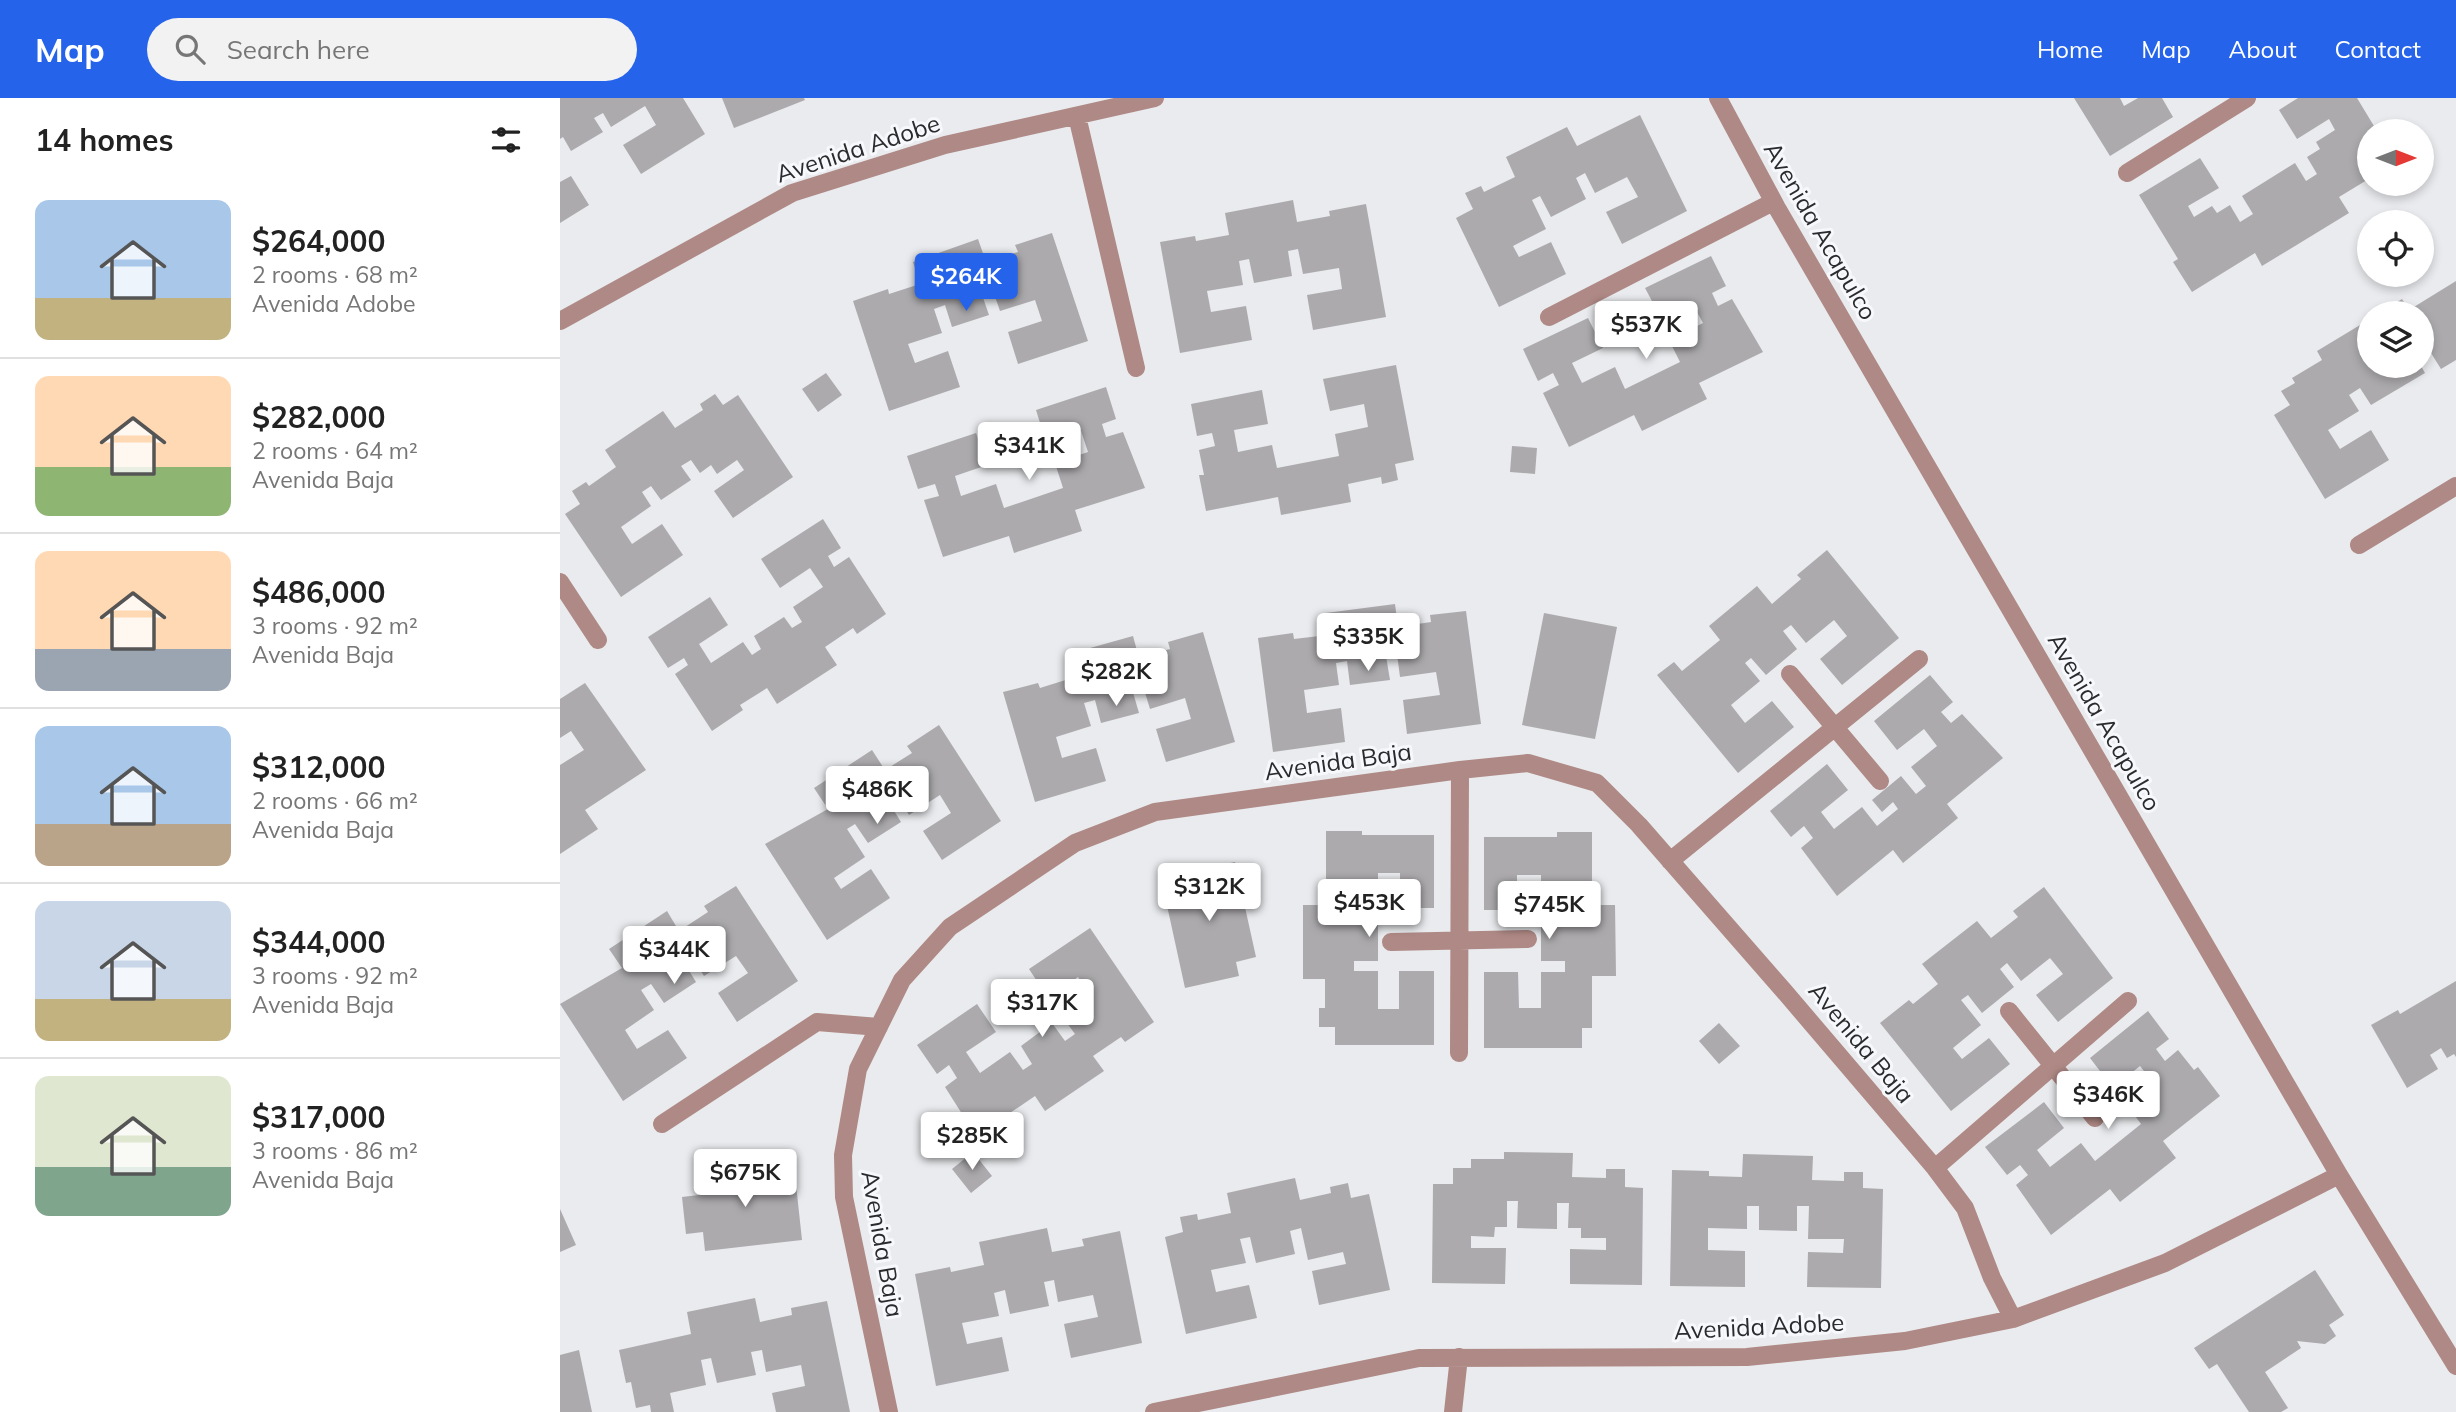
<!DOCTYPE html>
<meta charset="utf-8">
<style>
:root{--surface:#fff;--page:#f2f2f2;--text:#222;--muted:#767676;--line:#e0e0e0;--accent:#2563eb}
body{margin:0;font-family:Mulish,sans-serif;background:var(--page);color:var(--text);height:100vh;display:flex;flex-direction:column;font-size:26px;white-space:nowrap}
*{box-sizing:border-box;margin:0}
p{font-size:23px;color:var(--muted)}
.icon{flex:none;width:38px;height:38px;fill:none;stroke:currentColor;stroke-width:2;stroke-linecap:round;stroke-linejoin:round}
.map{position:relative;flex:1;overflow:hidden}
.details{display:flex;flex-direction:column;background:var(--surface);width:560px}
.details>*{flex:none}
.needle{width:46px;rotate:90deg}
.tools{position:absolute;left:1797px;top:21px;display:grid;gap:14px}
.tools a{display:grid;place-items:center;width:77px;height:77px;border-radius:50%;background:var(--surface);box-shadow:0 4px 10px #0003;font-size:35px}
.price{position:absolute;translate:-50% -60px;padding:0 16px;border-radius:7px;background:#fff;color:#222;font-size:23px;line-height:46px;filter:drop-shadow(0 2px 4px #0008)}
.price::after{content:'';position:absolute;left:50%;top:42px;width:21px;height:16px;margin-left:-10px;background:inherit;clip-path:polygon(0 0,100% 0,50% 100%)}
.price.selected{background:var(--accent);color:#fff}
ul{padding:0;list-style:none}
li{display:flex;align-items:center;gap:21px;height:175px;padding:0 35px}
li+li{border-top:2px solid var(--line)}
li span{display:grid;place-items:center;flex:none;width:196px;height:140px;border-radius:14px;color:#555}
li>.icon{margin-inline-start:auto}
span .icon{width:84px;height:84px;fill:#fffc;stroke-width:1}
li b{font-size:30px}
h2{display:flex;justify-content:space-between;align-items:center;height:84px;padding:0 35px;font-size:30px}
header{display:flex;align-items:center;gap:42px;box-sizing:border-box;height:98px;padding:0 35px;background:var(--accent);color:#fff}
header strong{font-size:33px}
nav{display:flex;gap:38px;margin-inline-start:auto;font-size:24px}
.search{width:490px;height:63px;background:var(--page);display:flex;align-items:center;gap:18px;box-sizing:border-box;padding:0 24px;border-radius:38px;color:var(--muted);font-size:26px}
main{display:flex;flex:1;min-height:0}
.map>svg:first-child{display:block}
.building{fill:#acaaad}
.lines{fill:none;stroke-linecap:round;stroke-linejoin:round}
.minor{stroke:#af8985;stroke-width:18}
.labels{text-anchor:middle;stroke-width:6;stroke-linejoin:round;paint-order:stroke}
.street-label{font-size:24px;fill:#2a2b2c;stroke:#f6f8fc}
</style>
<header>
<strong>Map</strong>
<div class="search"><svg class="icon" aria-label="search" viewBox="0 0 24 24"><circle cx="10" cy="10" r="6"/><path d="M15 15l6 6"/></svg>Search here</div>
<nav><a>Home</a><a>Map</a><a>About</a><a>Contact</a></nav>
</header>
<main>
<section class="details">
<h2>14 homes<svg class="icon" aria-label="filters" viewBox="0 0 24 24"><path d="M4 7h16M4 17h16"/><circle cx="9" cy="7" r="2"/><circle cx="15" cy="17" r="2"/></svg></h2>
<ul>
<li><span style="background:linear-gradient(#a9c7e8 70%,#c2b280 0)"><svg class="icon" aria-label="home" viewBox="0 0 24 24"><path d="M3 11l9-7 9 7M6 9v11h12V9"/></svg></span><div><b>$264,000</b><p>2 rooms · 68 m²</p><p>Avenida Adobe</p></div></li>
<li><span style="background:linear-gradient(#ffd9b3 65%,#8fb573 0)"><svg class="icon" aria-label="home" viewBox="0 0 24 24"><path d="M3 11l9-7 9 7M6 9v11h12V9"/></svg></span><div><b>$282,000</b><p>2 rooms · 64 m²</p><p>Avenida Baja</p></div></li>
<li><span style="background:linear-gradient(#ffd9b3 70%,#9aa5b1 0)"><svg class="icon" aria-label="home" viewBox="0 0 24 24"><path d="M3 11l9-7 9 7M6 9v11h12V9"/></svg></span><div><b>$486,000</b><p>3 rooms · 92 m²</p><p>Avenida Baja</p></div></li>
<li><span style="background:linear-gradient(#a9c7e8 70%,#b9a48a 0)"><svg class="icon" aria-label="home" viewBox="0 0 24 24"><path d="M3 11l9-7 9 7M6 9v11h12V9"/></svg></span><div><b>$312,000</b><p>2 rooms · 66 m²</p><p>Avenida Baja</p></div></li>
<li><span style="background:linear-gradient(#c9d6e8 70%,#c2b280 0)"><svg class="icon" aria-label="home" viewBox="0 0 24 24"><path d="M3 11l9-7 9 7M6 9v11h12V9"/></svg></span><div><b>$344,000</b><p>3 rooms · 92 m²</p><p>Avenida Baja</p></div></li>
<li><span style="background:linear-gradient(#dfe7d0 65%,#7fa58c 0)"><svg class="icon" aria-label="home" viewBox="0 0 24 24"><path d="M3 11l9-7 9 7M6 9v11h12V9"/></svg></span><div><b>$317,000</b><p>3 rooms · 86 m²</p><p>Avenida Baja</p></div></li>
</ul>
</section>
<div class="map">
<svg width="1896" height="1314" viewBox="0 0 1896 1314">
<rect width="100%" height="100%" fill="#e9ebee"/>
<path class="building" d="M0,0H123L145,36L81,76L63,47L96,27L85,8L51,29L43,15L34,20L43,34L11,53L3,39L0,41Z
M162,0H244L245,2L174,30Z
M1514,0H1560L1564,8L1578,0H1602L1613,19L1550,58Z
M1738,0H1797L1817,33H1810V85L1807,82L1779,99L1789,115L1702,168L1695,155L1632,194L1613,164L1618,161L1579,97L1640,60L1659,90L1628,108L1634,119L1652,108L1657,115L1670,107L1680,124L1693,116L1682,98L1735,65L1746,83L1757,76L1747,59L1760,51L1756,44L1775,32L1769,21L1737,41L1719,12Z
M1080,17L1127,113L1062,146L1046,114L1078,99L1067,79L1035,95L1025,75L1016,80L1026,101L991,119L980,98L972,102L986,131L953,148L959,159L991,144L1006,176L939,209L896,120L913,111L905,95L921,88L924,94L955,79L946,59L1007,29L1017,48Z
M11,78L29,107L0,125V84Z
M733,102L737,124L770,118L769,113L806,106L826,219L753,232L747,197L782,191L779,170L743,176L738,151L728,153L732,178L694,185L689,161L679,163L683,187L647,193L651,214L686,208L692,242L620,255L600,144L635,138L636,143L669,137L665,115Z
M492,135L528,243L458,266L448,234L482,223L475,202L440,213L432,190L421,194L429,217L392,229L385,207L374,211L382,235L348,246L355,265L388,253L400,289L329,313L293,203L328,191L329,196L360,186L353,164L418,141L426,164L458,154L455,147Z
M1151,158L1166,188L1152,195L1158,208L1172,201L1203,254L1139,285L1147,301L1082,333L1074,317L1009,349L983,295L999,287L993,275L978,283L963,251L1028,220L1043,250L1012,265L1022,285L1055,269L1065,291L1120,264L1109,242L1143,225L1132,205L1101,220L1085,190Z
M1896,183V262L1881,271L1866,247L1862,249V215H1819L1842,201L1849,212Z
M1810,221V268H1861L1865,275L1811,307L1800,290L1789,297L1799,313L1768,332L1780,351L1811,332L1829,362L1765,401L1714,317L1730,307L1721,293L1735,285L1732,280L1762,262L1757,253Z
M836,267L854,362L835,366L838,382L822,386L821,379L788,386L791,404L721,417L718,399L646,413L639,377H644L639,352L655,348L652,335L637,338L631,306L702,292L708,326L674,332L678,354L712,347L717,370L779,358L775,336L808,329L804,306L770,313L763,281Z
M266,275L282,297L258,314L242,291Z
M546,289L556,321L542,326L546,339L563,334L585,390L515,412L522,433L454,455L449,438L383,459L364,402L379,398L375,386L358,391L347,358L416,335L427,367L395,378L401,398L436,386L444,410L503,390L495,365L528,354L521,333L486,344L476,312Z
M155,296L163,307L178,297L233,379L173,420L154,393L184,372L177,362L157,376L151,367L140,375L131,362L121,368L131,382L101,402L91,388L82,394L91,408L61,429L72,446L102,426L123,457L61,499L5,416L20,406L12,393L26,384L29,388L56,369L45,352L103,313L115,330L143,312L140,306Z
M952,348L977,350L975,376L950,374Z
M263,421L281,450L268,458L274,469L289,459L326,516L297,536L293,530L265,549L277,567L217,606L207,590L180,607L183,612L152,633L115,576L128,567L124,560L108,570L88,539L150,499L168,527L139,546L151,565L183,544L192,557L201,551L194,538L224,519L232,530L242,524L233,509L263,489L250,470L220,490L201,461Z
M1267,452L1339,540L1282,587L1260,561L1287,538L1274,522L1246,545L1231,527L1223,533L1237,551L1206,577L1191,560L1185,565L1200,583L1171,607L1185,625L1212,603L1234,629L1178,675L1097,577L1114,564L1122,573L1160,542L1149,528L1197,488L1212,506L1241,481L1237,477Z
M835,506L838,529L871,524L870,517L906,513L921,626L847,636L843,602L880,597L876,574L840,579L837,556L826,558L830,582L790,587L787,563L776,565L779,587L744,592L747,615L781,610L785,644L713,654L698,540L733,535L734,541L768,537L766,515Z
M984,515L1057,529L1035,641L962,627Z
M643,534L675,644L606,664L596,631L631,621L625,600L590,611L583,588L572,591L579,615L541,625L535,602L524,605L531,628L496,639L502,660L536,650L546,683L475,704L443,594L478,585L480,590L512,580L505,557L573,538L579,560L610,551L608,544Z
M1370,577L1393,604L1381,614L1391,625L1402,616L1443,660L1387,706L1398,720L1343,765L1333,752L1277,798L1241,750L1253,740L1244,728L1231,739L1210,713L1267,666L1288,692L1261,714L1274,731L1302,709L1317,728L1338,711L1333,704L1322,714L1312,702L1341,678L1356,696L1366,688L1351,669L1377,648L1364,631L1337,652L1314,623Z
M25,585L86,672L25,712L38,731L0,756V667L24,652L11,633L0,640V601Z
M379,627L441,723L382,762L363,733L391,715L380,697L349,717L337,697L328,703L341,724L308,745L295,726L287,731L305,759L274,780L281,791L311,771L330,800L267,842L205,746L268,711L254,690L312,652L325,672L352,655L347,648Z
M766,733H802V737H874V810H840V775H818V812H796V823H818V863H794V873H818V911H839V873H874V947H775V929H759V910H765V881H743V807H766Z
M997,734H1032V807H1055L1056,878H1032V930H1022V950H924V874H958L959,910H981V874H1005V863H981V824H1005V812H981V777H957V812H924V739H997Z
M675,764L696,859L676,864L679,878L625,890L601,780Z
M176,788L238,883L177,924L158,895L188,875L176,858L144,878L131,858L123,863L136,884L104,905L91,886L81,892L94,912L65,932L77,951L108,932L127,960L63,1003L0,906L62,870L49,851L107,813L119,833L148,814L144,808Z
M1484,789L1553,880L1498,924L1476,897L1503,876L1490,860L1461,883L1447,865L1440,871L1454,889L1422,915L1408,897L1401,902L1421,927L1393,950L1402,961L1429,940L1450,966L1391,1013L1320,925L1349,902L1353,906L1378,886L1362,866L1417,823L1431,840L1458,819L1453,813Z
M530,830L594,924L565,944L561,939L533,958L544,973L485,1013L475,998L416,1038L385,989L397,980L389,967L377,976L357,947L417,906L436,934L406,954L420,975L450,954L463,972L472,966L461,948L492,925L505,943L515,936L501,917L531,897L518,879L488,900L469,871Z
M1896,883V959L1894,956L1887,960L1881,950L1870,957L1878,971L1847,990L1811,927L1838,912L1840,916Z
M1588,913L1609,941L1596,951L1605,963L1618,952L1634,972L1638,969L1660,998L1603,1043L1616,1060L1560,1104L1550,1091L1491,1137L1456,1087L1468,1077L1460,1067L1447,1077L1425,1049L1484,1004L1504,1030L1477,1052L1490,1069L1521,1045L1535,1063L1581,1026L1567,1007L1594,986L1580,968L1553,990L1530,960Z
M1159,925L1180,948L1159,966L1139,943Z
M413,1054L432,1078L411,1095L392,1071Z
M944,1054L1013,1055L1012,1079L1046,1080V1071H1065V1089L1083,1090L1082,1187L1010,1186V1151L1046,1152V1140H1021V1130H1008L1009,1105H997V1131L957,1130L958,1103H947V1129H935L934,1139L911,1138V1150H946L945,1186L872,1185L873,1086H893V1070H911V1061H944Z
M1183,1056L1253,1058L1252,1082L1284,1083V1074H1303V1090L1323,1091L1321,1190L1247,1189L1248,1154L1283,1155L1284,1141H1248L1249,1108H1237V1133L1199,1132V1108H1187V1131L1148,1130V1152L1185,1153V1189L1110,1188L1112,1072L1149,1073V1078L1182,1079Z
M234,1068L242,1142L145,1153L143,1134L126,1136L122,1099L139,1097L137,1079Z
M735,1080L740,1102L771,1095L770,1089L788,1085L791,1100L809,1096L830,1192L759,1207L752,1173L786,1166L783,1154L748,1162L741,1130L730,1133L735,1156L696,1165L690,1139L680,1141L686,1165L651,1172L656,1194L689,1187L697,1220L626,1236L605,1139L623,1134L620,1119L637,1116L638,1122L671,1115L667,1095Z
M0,1111L16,1147L0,1154Z
M487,1130L492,1154L524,1148L522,1141L560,1133L582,1245L511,1260L504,1226L538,1219L533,1197L498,1204L494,1182L484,1184L489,1208L450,1216L445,1192L434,1195L439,1218L402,1225L407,1246L442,1239L449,1273L376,1288L355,1176L390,1169L391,1174L424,1167L419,1144Z
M1755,1172L1784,1217L1769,1227L1776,1238L1765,1246L1737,1243L1741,1250L1705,1274L1728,1310L1721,1314H1689L1657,1266L1649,1271L1634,1250Z
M195,1200L200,1224L232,1217L231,1210L267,1203L290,1314H216L212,1295L245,1288L241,1267L206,1274L202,1252L191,1254L196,1277L157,1285L151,1260L141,1262L146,1287L110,1295L114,1314H91L90,1307L76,1310L71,1284L66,1285L59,1252L131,1236L127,1214Z
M19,1252L32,1314H0V1257Z"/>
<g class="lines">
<path class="minor" d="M1158,0L1217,110L1779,1077L1896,1268
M517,18L576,270
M1567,75L1687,0
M989,219L1213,104
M0,223L232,95L385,47L595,0
M1799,447L1896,388
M0,484L38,542
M1230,576L1320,683
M1110,763L1359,561
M831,844L968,841
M1449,913L1535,1020
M899,955L900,672
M102,1026L257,924L319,929
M1375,1070L1568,903
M329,1314L284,1099L283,1057L298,971L342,882L390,829L515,745L595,714L900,672L968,665L1037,685L1079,727L1224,893L1375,1070L1405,1110L1432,1180L1453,1221
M594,1314L859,1260L1187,1259L1345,1243L1453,1221L1605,1165L1779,1077
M893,1314L899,1259"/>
</g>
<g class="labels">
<g class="street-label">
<text transform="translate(298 51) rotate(-18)" y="8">Avenida Adobe</text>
<text transform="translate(1260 133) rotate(60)" y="8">Avenida Acapulco</text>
<text transform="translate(1544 624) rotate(60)" y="8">Avenida Acapulco</text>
<text transform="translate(778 664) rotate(-8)" y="8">Avenida Baja</text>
<text transform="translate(1301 945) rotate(50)" y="8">Avenida Baja</text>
<text transform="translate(322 1146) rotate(80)" y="8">Avenida Baja</text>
<text transform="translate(1199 1229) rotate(-3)" y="8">Avenida Adobe</text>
</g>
</g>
</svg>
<div class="tools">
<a><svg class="needle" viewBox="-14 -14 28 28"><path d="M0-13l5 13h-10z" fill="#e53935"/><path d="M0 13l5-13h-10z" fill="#767676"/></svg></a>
<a><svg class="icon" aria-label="locate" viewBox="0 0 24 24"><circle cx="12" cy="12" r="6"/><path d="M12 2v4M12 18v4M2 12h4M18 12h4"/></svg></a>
<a><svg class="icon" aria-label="layers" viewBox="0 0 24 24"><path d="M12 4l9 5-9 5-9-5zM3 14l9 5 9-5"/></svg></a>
</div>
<b class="price selected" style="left:406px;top:215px">$264K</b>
<b class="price" style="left:1086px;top:263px">$537K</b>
<b class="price" style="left:469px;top:384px">$341K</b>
<b class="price" style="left:808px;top:575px">$335K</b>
<b class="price" style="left:556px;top:610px">$282K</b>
<b class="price" style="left:317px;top:728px">$486K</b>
<b class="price" style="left:649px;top:825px">$312K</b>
<b class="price" style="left:809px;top:841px">$453K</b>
<b class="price" style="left:989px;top:843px">$745K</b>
<b class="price" style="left:114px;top:888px">$344K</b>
<b class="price" style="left:482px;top:941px">$317K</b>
<b class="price" style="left:1548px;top:1033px">$346K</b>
<b class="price" style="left:412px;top:1074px">$285K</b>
<b class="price" style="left:185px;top:1111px">$675K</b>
</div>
</main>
